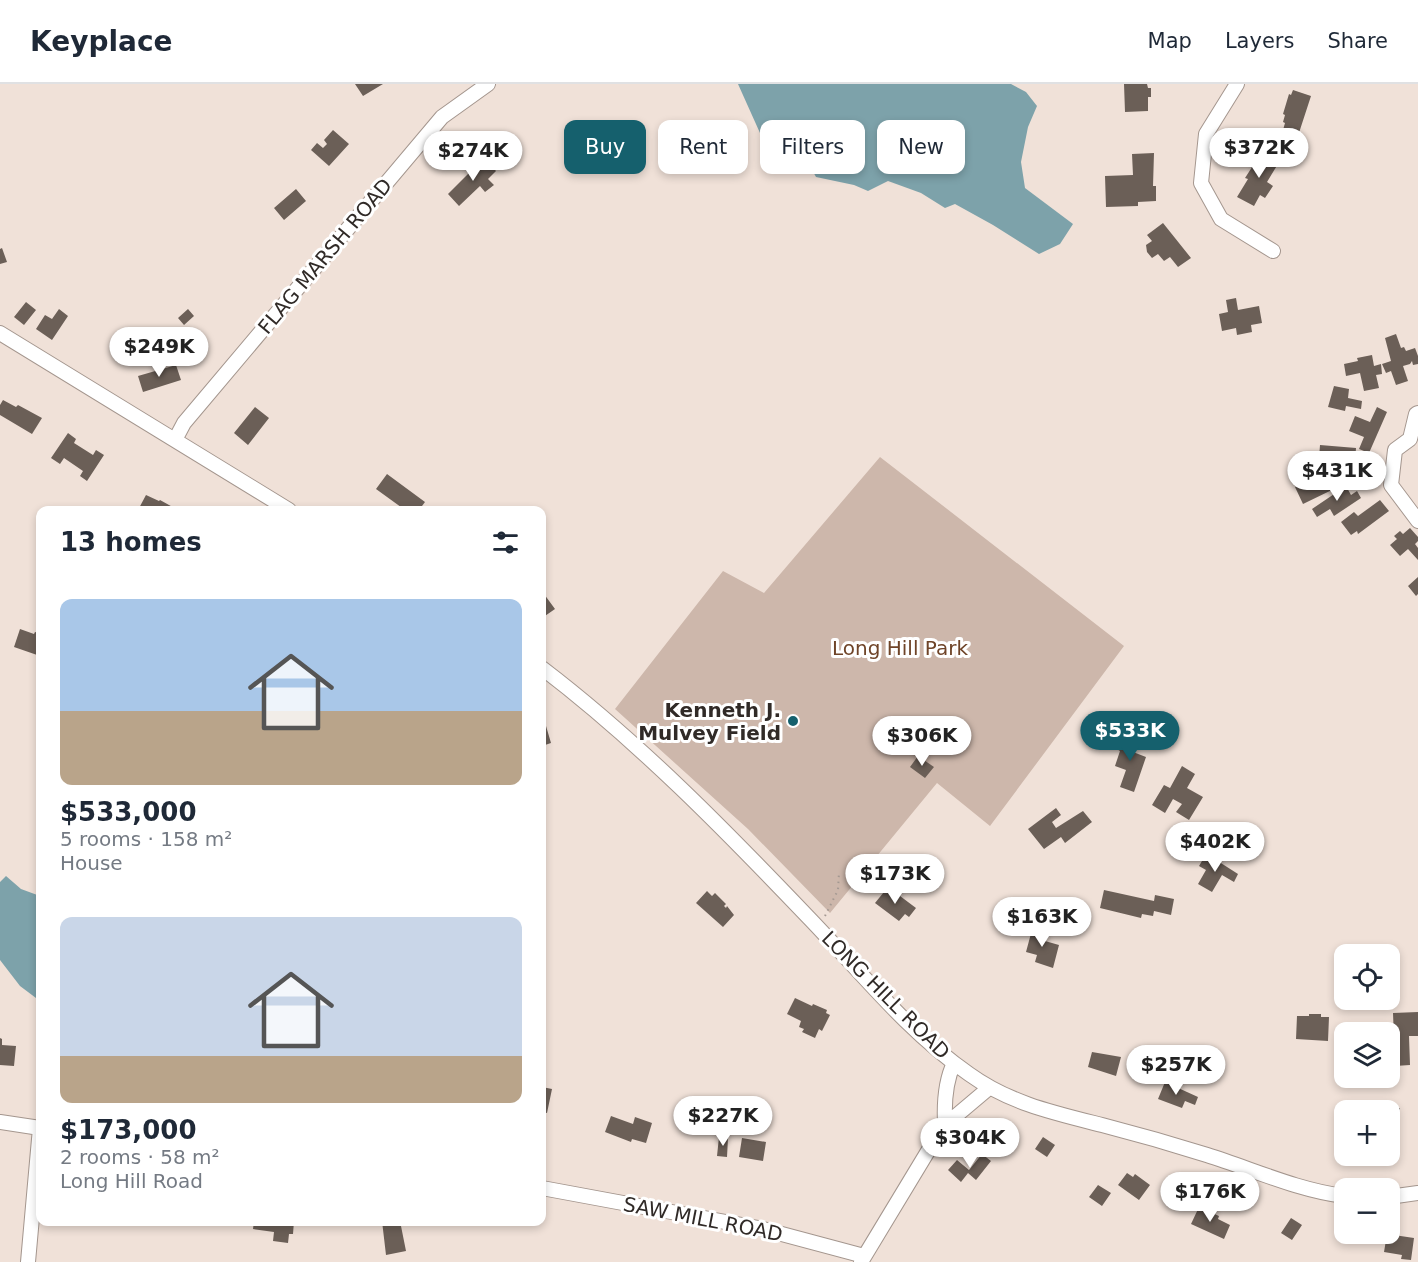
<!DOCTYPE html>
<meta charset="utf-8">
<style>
:root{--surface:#fff;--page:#f6f6f7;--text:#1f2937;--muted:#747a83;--line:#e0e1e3;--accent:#15606d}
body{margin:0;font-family:"DejaVu Sans",sans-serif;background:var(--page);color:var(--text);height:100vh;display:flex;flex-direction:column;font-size:22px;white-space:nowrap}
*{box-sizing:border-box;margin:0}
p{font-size:20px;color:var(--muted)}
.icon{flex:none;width:33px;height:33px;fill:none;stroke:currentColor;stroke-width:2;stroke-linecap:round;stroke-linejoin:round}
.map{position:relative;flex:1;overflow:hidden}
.side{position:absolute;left:36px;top:422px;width:510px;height:720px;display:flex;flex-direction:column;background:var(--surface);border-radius:12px;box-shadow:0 3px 9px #0003}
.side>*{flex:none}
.guide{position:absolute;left:564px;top:36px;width:570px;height:54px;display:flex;gap:12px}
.fabs{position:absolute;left:1334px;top:860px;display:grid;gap:12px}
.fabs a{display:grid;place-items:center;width:66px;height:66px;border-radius:12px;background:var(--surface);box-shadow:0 3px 9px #0003;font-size:30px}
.price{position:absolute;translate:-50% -51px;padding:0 14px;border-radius:21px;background:#fff;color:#222;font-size:20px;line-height:39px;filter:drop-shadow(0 2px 3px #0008)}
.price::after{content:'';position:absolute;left:50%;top:36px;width:18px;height:14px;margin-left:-9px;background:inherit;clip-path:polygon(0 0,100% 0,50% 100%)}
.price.active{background:var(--accent);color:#fff}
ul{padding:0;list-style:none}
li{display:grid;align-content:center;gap:12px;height:318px;padding:0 24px}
li span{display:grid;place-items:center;height:186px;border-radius:12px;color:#555}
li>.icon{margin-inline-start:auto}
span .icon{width:108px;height:108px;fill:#fffc;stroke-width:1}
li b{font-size:26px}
h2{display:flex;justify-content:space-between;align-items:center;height:72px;padding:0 24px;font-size:26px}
.chip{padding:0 21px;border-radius:12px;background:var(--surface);box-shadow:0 3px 9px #0003;font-size:21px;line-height:54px}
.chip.active{background:var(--accent);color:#fff}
header{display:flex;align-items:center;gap:36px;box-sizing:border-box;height:84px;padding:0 30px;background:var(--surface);border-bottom:2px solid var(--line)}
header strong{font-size:28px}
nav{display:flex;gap:33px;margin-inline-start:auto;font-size:21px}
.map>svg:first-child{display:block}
.green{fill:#cdb7ab}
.water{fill:#7da2aa}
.building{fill:#6b5f57}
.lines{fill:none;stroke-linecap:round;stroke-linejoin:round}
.minor-casing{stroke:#a4968e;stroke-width:16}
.path{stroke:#a49992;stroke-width:2;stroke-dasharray:1.5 4.5;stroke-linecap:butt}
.minor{stroke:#fff;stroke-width:14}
.poi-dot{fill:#15606d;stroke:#fff;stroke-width:2}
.labels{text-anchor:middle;stroke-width:6;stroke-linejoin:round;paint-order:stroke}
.street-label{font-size:20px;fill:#302a27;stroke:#fff}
.park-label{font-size:20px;fill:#6f4428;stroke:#fff}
.poi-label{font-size:20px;font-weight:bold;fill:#302a27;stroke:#fff;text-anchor:end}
</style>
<header>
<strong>Keyplace</strong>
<nav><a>Map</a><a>Layers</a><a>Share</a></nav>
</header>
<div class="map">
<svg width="1418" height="1178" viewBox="0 0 1418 1178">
<rect width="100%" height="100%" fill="#f0e1d8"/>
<path class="green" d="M880,373L1124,562L990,742L937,699L830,829L748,745L615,625L723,487L764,509Z"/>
<path class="water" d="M738,0H1011L1026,8L1037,22L1028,43L1021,78L1025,104L1073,140L1060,160L1039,170L993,141L955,120L945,124L921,109L888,97L868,107L854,101L816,93L806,75L787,64L779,52L760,49Z
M6,792L21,805L40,812V917L20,902L0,876V798Z"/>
<path class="building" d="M355,0H383L363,12Z
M1124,0H1147L1148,4H1151V13H1148V27L1125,28Z
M1293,6L1311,12L1296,58L1281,53L1285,39L1283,38L1285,31L1283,30L1289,10L1291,11Z
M333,46L349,60L329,82L311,66L317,59L323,64L327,60L324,56Z
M1267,66L1281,75L1267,98L1273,102L1265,114L1260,111L1254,122L1237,113L1248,95L1245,94L1256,77L1259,79Z
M1154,69L1153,102H1156V117L1138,118V122L1106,123L1105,92L1133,91L1132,70Z
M484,74L496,87L488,95L494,101L485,108L480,102L459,122L448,110Z
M296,105L306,117L284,136L274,124Z
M1163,139L1191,174L1178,183L1170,173L1164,177L1158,170L1152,174L1147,168L1146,161L1152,157L1147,151Z
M2,164L7,178L0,180V165Z
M1236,214L1238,226L1259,222L1262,239L1251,241L1252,248L1237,251L1236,244L1222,247L1219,230L1228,228L1226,216Z
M26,218L36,226L24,241L14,233Z
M59,225L68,232L52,256L36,245L45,231L52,235Z
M188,225L194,232L184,241L178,234Z
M1396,250L1401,264L1404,263L1406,267L1415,264L1418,272V280L1413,281L1412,277L1410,280L1403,282L1408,297L1396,301L1391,287L1386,289L1382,280L1391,277L1385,254Z
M1372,271L1374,282L1381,280L1382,290L1376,291L1379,304L1364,307L1360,289L1346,292L1344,280L1358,277L1357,274Z
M176,281L181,296L143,308L138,292Z
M1334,302L1349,305L1348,314L1362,317L1361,325L1346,322L1345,327L1328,323Z
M3,316L16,323L18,321L42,334L32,350L0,331V321Z
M255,323L269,334L248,361L234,349Z
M1377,323L1387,328L1369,369L1359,365L1364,353L1349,347L1355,332L1370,338Z
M68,349L76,355L74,359L93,371L96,366L104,371L87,397L80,392L83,387L64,374L60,380L51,374Z
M1320,361L1356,364L1355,378L1339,376L1338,388L1318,387Z
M387,390L425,418L419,426H405L376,405Z
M1322,390L1327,400L1334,396L1338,403L1303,420L1295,403Z
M1346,402L1351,411L1357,407L1361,414L1334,432L1330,425L1317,433L1312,425Z
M146,411L159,417L160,416L178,426H138Z
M1380,416L1389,427L1358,450L1357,447L1351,451L1341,438L1354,428L1358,432Z
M1410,444L1418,453V457L1415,460L1418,464V476L1408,465L1400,472L1390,461L1397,455L1394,452L1400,447L1403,450Z
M1418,493V510L1416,512L1408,502Z
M542,504L546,507L544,510L555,525L542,534Z
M20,545L34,550L35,548L40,549V572L14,563Z
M546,642L551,659L542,662V643Z
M1123,649L1138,654L1133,668L1146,673L1134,708L1120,703L1126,686L1115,682L1120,667L1117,665Z
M918,672L934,683L925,694L910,683Z
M1182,682L1195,690L1187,704L1203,713L1189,736L1176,728L1182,720L1173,715L1165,729L1152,721L1164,701L1170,704Z
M1056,724L1061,731L1052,738L1056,744L1083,727L1092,738L1065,759L1061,753L1044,765L1028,745Z
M1205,772L1212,776L1213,774L1238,790L1234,798L1222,791L1212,808L1198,800L1206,786L1199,782Z
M888,803L916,824L909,833L905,830L899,837L875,819Z
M1104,806L1154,817L1155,811L1174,815L1171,831L1154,827L1153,832L1142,830L1141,834L1100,824Z
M707,807L712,812L715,809L726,820L724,822L726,824L727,822L734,831L723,843L696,819Z
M1033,842L1049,847L1045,857L1059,861L1053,884L1035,878L1037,871L1026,868Z
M795,914L812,922L813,920L827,926L826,929L830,931L822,947L819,945L815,954L802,948L804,945L799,943L801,937L787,930Z
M1418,928V952H1409L1410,981L1395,982L1393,929Z
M1309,930H1321V933H1329L1328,957L1296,955L1297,932H1309Z
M0,954L2,955V961L16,962L14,982L0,981Z
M1092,968L1121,973L1116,992L1088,983Z
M1165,998L1198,1013L1195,1021L1185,1017L1182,1024L1158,1015Z
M542,1003L552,1005L547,1029L542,1028Z
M1389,1024H1400V1036H1393V1041H1389Z
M611,1032L633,1040L635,1033L652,1039L646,1059L632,1055L631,1058L605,1048Z
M719,1053L728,1054L727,1073L717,1072Z
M1043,1053L1055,1061L1047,1073L1035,1065Z
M742,1054L766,1058L763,1077L739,1073Z
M982,1070L991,1077L976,1096L968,1089L961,1098L948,1086L957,1076L969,1086Z
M1127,1089L1133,1093L1135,1090L1150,1101L1139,1116L1118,1101Z
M1098,1101L1111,1109L1102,1122L1089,1113Z
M1199,1123L1219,1132L1218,1135L1230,1141L1224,1155L1191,1140Z
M1291,1134L1302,1141L1292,1156L1281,1149Z
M180,1137H205V1141L180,1139Z
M254,1137H294L293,1150H289L288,1159L273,1157L274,1148L253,1145Z
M382,1137H400L406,1167L386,1171Z
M1387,1150L1414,1154L1411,1176L1401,1175L1402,1171L1384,1168Z"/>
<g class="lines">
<defs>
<path id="minor" d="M1237,0L1206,50L1201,99L1221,135L1273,167
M0,249L289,426
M1418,329L1416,330L1410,355L1395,366L1391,401L1418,437
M175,356L184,339L442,33L488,0
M542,584C639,658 725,746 809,834C861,888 907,947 969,990C1009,1019 1054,1029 1102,1041C1137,1050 1172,1060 1207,1071C1252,1085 1297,1106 1344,1112
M0,1038L40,1044
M945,1039C944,1018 945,998 954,979
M542,1104L763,1145L864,1172
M1389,1113L1418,1109
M28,1178L40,1044
M861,1178L945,1039L957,1031L989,1004"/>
</defs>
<use href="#minor" class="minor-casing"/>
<path class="path" d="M825,832L838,806L839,788"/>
<use href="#minor" class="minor"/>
</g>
<circle class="poi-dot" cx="793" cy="637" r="6"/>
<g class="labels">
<g class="street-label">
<text transform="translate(325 172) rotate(-50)" y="7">FLAG MARSH ROAD</text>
<text transform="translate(886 911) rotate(45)" y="7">LONG HILL ROAD</text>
<text transform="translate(703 1135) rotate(11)" y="7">SAW MILL ROAD</text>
</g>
<g class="park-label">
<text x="900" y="571">Long Hill Park</text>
</g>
<g class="poi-label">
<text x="781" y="633">Kenneth J.<tspan x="781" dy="23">Mulvey Field</tspan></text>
</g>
</g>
</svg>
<div class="fabs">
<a><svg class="icon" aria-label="locate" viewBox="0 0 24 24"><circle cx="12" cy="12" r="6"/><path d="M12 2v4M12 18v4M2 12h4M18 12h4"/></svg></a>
<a><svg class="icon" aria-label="layers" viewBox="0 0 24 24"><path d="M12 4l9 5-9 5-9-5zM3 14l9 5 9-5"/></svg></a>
<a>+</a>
<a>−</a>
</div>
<b class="price" style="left:1259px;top:95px">$372K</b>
<b class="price" style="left:473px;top:98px">$274K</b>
<b class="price" style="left:159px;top:294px">$249K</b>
<b class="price" style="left:1337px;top:418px">$431K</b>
<b class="price active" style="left:1130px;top:678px">$533K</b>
<b class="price" style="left:922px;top:683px">$306K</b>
<b class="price" style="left:1215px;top:789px">$402K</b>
<b class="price" style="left:895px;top:821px">$173K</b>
<b class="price" style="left:1042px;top:864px">$163K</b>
<b class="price" style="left:1176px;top:1012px">$257K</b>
<b class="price" style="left:723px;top:1063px">$227K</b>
<b class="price" style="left:970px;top:1085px">$304K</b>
<b class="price" style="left:1210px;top:1139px">$176K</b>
<div class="guide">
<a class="chip active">Buy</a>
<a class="chip">Rent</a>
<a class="chip">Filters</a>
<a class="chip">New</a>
</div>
<section class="side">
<h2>13 homes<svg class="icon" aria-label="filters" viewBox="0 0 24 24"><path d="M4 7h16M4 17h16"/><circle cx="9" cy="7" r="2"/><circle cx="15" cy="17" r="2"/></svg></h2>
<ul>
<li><span style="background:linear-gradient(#a9c7e8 60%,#b9a48a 0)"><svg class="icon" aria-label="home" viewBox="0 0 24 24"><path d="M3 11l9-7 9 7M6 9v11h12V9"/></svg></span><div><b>$533,000</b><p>5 rooms · 158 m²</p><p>House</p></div></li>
<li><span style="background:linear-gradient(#c9d6e8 75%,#b9a48a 0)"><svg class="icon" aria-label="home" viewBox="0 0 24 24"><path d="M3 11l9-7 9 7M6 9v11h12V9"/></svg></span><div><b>$173,000</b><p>2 rooms · 58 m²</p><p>Long Hill Road</p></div></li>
</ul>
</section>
</div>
